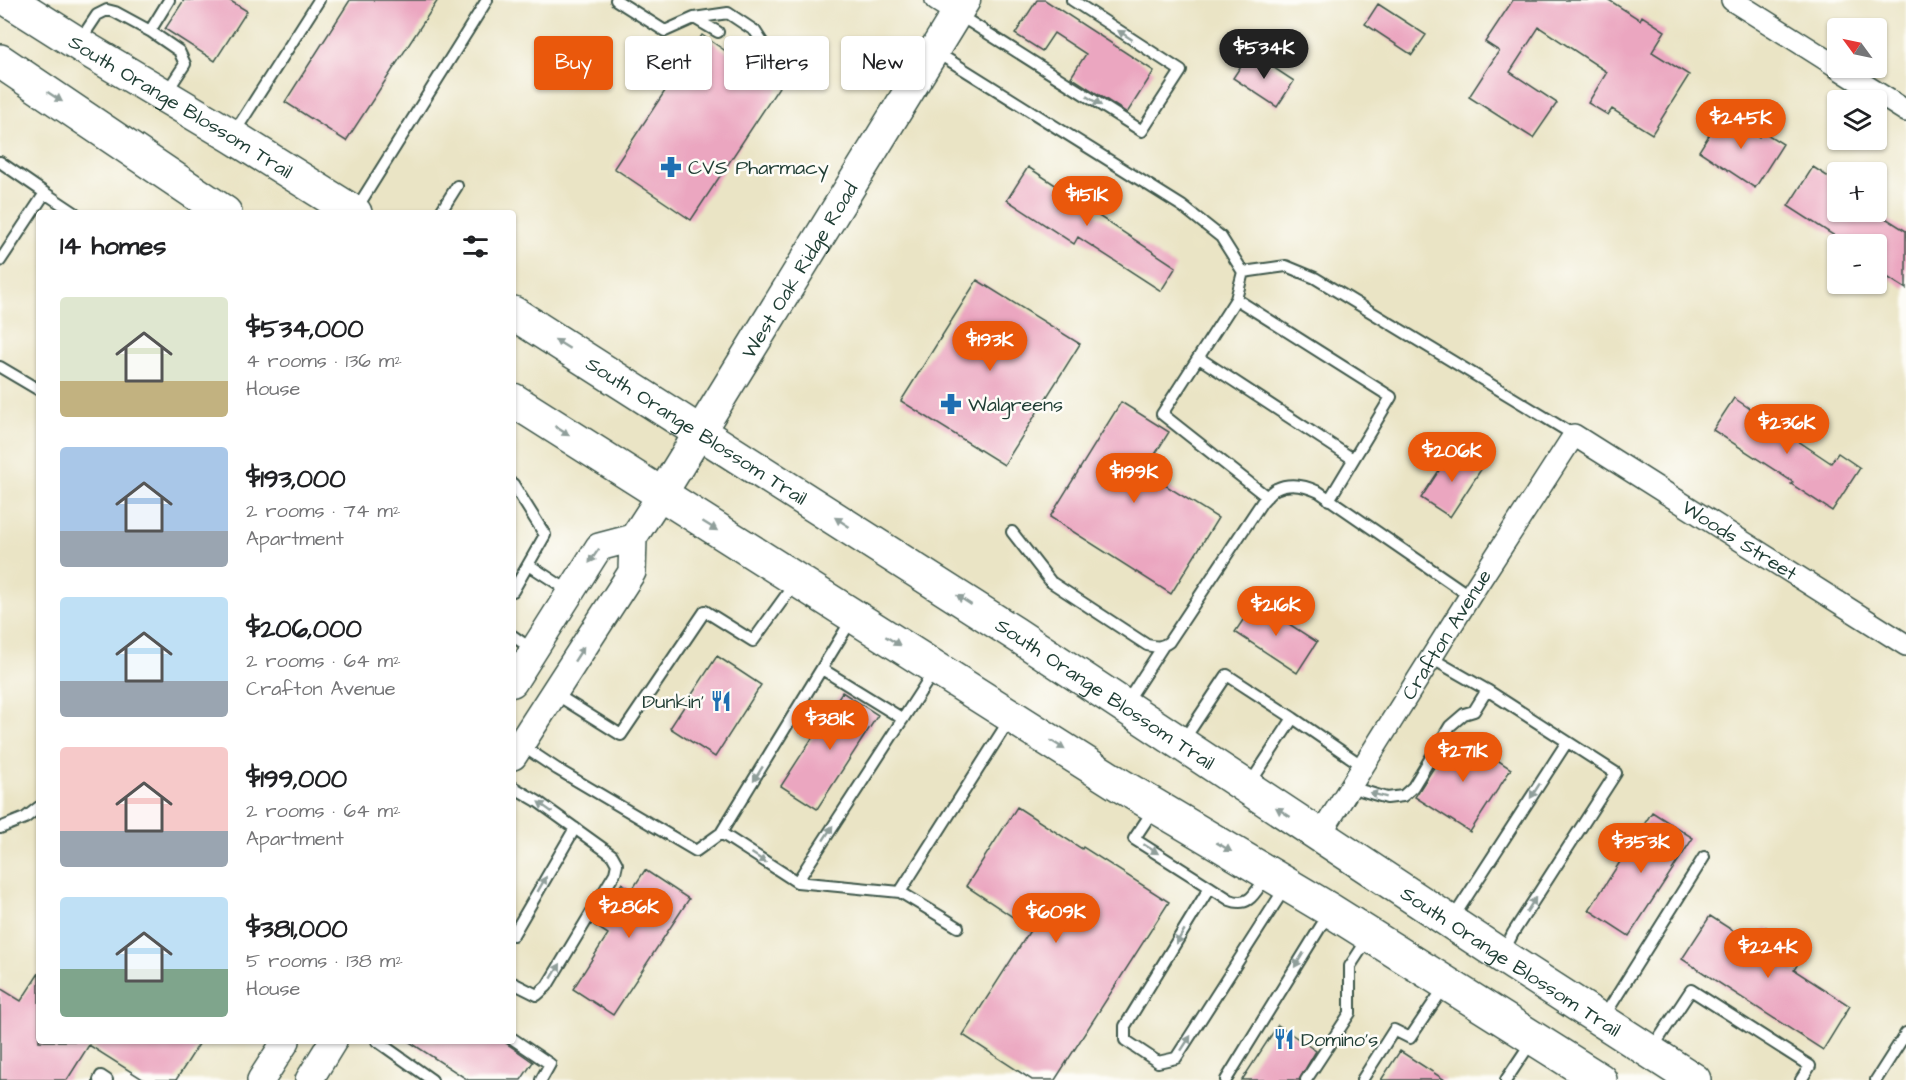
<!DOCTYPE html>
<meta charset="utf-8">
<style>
:root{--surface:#fff;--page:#f2f2f2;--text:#202124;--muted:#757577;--accent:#ea580c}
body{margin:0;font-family:"Architects Daughter",sans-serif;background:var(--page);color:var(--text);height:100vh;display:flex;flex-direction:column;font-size:22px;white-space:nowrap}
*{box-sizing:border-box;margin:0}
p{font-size:20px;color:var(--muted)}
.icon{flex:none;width:33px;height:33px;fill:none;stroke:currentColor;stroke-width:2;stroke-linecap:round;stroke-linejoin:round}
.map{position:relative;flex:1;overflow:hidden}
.panel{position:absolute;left:36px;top:210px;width:480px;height:834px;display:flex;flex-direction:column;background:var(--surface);border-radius:6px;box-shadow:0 2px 4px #0004}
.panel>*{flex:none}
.guide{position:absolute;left:534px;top:36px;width:570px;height:54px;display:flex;gap:12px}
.needle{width:39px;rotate:303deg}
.buttons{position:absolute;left:1827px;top:18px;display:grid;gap:12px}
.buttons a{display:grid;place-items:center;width:60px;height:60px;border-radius:6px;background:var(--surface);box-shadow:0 2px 4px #0004;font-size:30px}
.price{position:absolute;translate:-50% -51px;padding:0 14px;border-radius:21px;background:var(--accent);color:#fff;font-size:20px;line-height:39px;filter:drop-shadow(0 2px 3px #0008)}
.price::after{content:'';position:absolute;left:50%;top:36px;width:18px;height:14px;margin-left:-9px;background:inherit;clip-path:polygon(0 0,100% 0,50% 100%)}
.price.current{background:#222;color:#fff}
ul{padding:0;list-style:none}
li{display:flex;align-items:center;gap:18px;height:150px;padding:0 24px}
li span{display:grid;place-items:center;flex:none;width:168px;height:120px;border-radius:6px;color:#555}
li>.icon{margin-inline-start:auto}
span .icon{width:72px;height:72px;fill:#fffc;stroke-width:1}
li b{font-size:26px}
h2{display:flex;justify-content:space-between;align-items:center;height:72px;padding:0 24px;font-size:26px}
.pill{padding:0 21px;border-radius:6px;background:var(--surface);box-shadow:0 2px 4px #0004;font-size:21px;line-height:54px}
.pill.current{background:var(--accent);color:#fff}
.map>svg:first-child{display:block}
.building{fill:#eba6c0}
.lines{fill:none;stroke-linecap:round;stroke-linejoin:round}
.service-casing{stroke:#3d564a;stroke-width:14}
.minor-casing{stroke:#3d564a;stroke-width:24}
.tertiary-casing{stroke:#3d564a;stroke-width:30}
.secondary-casing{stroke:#3d564a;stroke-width:33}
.primary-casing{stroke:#3d564a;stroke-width:36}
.service{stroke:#fff;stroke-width:10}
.minor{stroke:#fff;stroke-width:21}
.tertiary{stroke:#fff;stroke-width:27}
.secondary{stroke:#fff;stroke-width:30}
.primary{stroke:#fff;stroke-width:33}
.oneway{fill:#8f9e9a}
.labels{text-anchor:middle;stroke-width:5;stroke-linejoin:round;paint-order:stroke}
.street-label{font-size:20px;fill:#1f3d34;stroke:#fdfcf7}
.poi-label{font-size:20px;fill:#1f3d34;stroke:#fdfcf7;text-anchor:start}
</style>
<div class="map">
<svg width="1906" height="1080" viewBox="0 0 1906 1080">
<rect width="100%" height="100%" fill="#fdfcf7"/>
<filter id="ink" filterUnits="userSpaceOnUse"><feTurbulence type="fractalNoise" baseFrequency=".0167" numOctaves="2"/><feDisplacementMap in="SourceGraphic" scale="12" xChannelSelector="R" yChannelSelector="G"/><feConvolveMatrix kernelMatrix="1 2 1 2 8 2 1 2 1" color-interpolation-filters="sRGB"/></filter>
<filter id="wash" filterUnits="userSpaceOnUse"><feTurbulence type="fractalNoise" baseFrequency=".008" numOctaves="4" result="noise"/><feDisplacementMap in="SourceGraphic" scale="24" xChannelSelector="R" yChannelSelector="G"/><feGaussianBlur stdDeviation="1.35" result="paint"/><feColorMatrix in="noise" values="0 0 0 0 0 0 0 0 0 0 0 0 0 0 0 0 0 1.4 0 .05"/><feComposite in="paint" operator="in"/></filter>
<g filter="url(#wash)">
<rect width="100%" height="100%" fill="#eae4c5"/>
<g id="blocks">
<path class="building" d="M184,0H229L247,11L215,61L165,29Z
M350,0H438L346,141L285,102Z
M1037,0H1045L1154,71L1127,113L1071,77L1086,54L1054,33L1042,51L1015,34Z
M1513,0H1609L1640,20L1642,16L1665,31L1652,52L1689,75L1652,134L1612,109L1608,115L1588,103L1607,72L1539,27L1510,72L1557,103L1533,138L1469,97L1499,51L1485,42Z
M1378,4L1426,35L1412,55L1365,24Z
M702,35L779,87L691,220L614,168Z
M1250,52L1294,81L1277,107L1233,78Z
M1723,113L1759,137L1762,131L1783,144L1755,188L1699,151Z
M1028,167L1095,211L1094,213L1176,267L1161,291L1078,237L1074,244L1007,200Z
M1813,167L1838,183V212H1876L1906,231V289L1876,270V244H1847L1788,206Z
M977,280L1080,344L1004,465L901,401Z
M1734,398L1831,463L1838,453L1860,468L1832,511L1791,484L1793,482L1713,430Z
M1121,402L1169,432L1144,472L1218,518L1171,594L1050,517Z
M1453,449L1482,468L1450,517L1421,498Z
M1255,602L1317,642L1297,673L1235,632Z
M717,656L761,685L715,757L670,728Z
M842,692L878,715L817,809L781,786Z
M1456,733L1511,769L1470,832L1415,797Z
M1017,807L1082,849L1083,847L1169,902L1055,1080H1032L963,1035L1031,929L966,886Z
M1652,812L1693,838L1629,936L1589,910Z
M645,870L689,899L613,1015L573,989L608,934L594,925L622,883L632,890Z
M1710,916L1755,945L1766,927L1805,952L1794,970L1850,1006L1823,1050L1682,959Z
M39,973V1041H201L176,1080H144L89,1045L67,1080H0V988L21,1001Z
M1278,1025L1316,1051L1299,1080H1242Z
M408,1041H503L533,1062L521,1080H468Z
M1400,1051L1445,1080H1381Z"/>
</g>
</g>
<g filter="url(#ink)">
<use href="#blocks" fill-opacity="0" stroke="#3d564a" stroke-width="1.5"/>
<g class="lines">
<defs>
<path id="service" d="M616,0L665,31L694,18L728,13L755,31L768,51L809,74
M959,15L1142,131L1181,71L1072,0
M694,18L718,32
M150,31L179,51L185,64L166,93
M79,42L97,15L107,10L115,12L150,31L169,0
M743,47L768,51
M936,52L1182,206L1221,237L1243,272L1236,299L1162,414L1267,497
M234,133L319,0
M0,162L45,193L0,261
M45,193L75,213
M355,211L487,0
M440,213L457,186
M1243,272L1286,266L1315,278L1574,435
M1236,299L1391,397L1329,500
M1199,358L1353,459
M0,367L39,390
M513,484L545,535L513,591
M1012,532L1051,582L1147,645C1156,647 1161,648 1169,642L1262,502C1266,498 1271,491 1276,489C1290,482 1306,486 1319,492L1470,596
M529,565L569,591
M513,636L533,650
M1431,658L1487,690L1616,773L1513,933L1503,953
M822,669L903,719
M554,693L621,735L705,611L753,641L795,583
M1126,703L1163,646
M1183,741L1227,675L1293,718
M521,745L557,769L696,851L721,833L852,619
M1249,785L1293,718L1363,766
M513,787L537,801L612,855L617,864L615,873L547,986L537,995L513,983
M1350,787L1387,798L1403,796L1413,787L1450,726L1464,714L1474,711L1487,690
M1154,809L1134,839L1230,900C1250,908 1255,892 1266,877
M0,828L25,818L39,807
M721,833L797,882L900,892L1010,719
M797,882L934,671
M1210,887L1125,1026V1040L1158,1062L1176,1058L1285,888
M900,892L958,927
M1453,918L1567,742
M513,935L575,828
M1603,1018L1704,857
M513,1039L550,1064L541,1080
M377,1041L432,1080
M1652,1049L1691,990L1810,1066L1801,1080
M99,1080L101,1076L107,1080
M1226,1080L1329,913
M1306,1080L1350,1013V966L1369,937
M1362,1080L1394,1030L1410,1038L1445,986
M1506,1080L1532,1041
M1876,1080L1906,1033"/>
<g id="minor">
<path d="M936,0L957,13"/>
<path d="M1732,0L1838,67"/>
<path d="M1838,68L1906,111"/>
<path id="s1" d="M1320,835L1470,596L1574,435L1906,645"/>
</g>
<path id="tertiary" d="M513,683L599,547L633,538
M513,756L632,572L633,538L661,495
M261,1080L286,1041
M309,1080L333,1041"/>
<g id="secondary">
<path id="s2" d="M661,495L965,0"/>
</g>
<g id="primary">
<path id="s3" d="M9,0L88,50L232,136L355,213"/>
<path d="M0,61L225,213"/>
<path id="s4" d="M513,313L1014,633L1502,956L1694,1080"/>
<path d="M513,400L1120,785L1330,910L1600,1080"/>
</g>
</defs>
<use href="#service" class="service-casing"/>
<use href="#minor" class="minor-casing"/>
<use href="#tertiary" class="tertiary-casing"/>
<use href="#secondary" class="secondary-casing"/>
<use href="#primary" class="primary-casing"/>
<use href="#service" class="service"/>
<use href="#minor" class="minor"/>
<use href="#tertiary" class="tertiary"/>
<use href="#secondary" class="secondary"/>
<use href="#primary" class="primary"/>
</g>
<defs><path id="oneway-solid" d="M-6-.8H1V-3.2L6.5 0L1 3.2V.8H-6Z" transform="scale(1.5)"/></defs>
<g class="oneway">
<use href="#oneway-solid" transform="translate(1125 35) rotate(-147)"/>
<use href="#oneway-solid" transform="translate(55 97) rotate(33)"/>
<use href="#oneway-solid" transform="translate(1094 101) rotate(32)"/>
<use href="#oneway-solid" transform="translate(562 344) rotate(-148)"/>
<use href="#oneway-solid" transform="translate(562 431) rotate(33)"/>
<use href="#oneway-solid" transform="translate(842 522) rotate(-147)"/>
<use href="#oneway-solid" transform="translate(710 526) rotate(32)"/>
<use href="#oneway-solid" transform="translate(594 556) rotate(125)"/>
<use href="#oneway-solid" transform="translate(964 600) rotate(-147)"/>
<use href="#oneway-solid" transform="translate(893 641) rotate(32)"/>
<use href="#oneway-solid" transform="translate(579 654) rotate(-57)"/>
<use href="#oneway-solid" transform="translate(1058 745) rotate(32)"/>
<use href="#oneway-solid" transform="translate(758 774) rotate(122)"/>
<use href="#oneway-solid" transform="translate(1535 791) rotate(123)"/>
<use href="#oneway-solid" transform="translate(1378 795) rotate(-165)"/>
<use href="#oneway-solid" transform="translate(545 807) rotate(-144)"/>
<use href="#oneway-solid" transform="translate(1283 812) rotate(-147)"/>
<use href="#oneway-solid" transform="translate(828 833) rotate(-57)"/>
<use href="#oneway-solid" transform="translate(1224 847) rotate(31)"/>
<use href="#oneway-solid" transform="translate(1151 849) rotate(32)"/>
<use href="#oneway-solid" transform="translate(759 858) rotate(33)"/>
<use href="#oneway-solid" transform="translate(542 884) rotate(-60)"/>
<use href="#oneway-solid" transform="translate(1531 905) rotate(-57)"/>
<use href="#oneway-solid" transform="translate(1180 937) rotate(121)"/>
<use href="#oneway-solid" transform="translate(1299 960) rotate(122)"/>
<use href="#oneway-solid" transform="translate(556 971) rotate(-59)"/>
<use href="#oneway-solid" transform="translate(1186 1043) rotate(-57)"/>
</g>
</g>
<defs>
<symbol id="pharmacy-bare" viewBox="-9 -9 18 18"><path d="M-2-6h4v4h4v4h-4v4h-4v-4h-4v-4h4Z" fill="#1f6fb2" stroke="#fdfcf7" stroke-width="2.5" paint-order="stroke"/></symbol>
<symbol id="restaurant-bare" viewBox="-9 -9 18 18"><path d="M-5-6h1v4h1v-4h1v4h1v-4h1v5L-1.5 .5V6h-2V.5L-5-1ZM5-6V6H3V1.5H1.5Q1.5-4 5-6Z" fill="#1f6fb2" stroke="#fdfcf7" stroke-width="2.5" paint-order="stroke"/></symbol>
</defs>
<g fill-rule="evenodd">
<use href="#pharmacy-bare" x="656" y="152" width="30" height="30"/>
<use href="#pharmacy-bare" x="936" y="389" width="30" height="30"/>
<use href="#restaurant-bare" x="706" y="686" width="30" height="30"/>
<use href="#restaurant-bare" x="1269" y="1024" width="30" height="30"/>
</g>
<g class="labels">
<g class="street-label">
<text dy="7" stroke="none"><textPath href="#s3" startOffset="202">South Orange Blossom Trail</textPath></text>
<text dy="7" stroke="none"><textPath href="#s2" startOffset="264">West Oak Ridge Road</textPath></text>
<text dy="7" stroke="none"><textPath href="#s4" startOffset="218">South Orange Blossom Trail</textPath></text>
<text dy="7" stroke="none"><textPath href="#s1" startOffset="670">Woods Street</textPath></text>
<text dy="7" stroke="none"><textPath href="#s1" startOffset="237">Crafton Avenue</textPath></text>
<text dy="7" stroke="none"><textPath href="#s4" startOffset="704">South Orange Blossom Trail</textPath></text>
<text dy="7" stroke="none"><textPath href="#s4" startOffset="1190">South Orange Blossom Trail</textPath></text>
</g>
<g class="poi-label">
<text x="688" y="174">CVS Pharmacy</text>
<text x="968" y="411">Walgreens</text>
<text x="704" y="708" text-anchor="end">Dunkin'</text>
<text x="1301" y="1046">Domino's</text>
</g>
</g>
</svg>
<div class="buttons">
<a><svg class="needle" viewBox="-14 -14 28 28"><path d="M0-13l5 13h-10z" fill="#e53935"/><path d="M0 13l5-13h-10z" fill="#757577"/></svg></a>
<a><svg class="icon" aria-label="layers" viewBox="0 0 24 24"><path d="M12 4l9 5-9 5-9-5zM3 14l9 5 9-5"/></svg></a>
<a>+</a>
<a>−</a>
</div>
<b class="price current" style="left:1264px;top:80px">$534K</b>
<b class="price" style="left:1741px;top:150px">$245K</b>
<b class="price" style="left:1087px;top:227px">$151K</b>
<b class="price" style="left:990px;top:372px">$193K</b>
<b class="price" style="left:1787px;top:455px">$236K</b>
<b class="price" style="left:1452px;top:483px">$206K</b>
<b class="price" style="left:1134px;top:504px">$199K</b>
<b class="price" style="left:1276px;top:637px">$216K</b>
<b class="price" style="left:830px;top:751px">$381K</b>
<b class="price" style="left:1463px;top:783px">$271K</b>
<b class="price" style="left:1641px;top:874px">$353K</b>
<b class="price" style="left:629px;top:939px">$286K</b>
<b class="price" style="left:1056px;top:944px">$609K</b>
<b class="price" style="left:1768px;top:979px">$224K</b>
<div class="guide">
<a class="pill current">Buy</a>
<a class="pill">Rent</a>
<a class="pill">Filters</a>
<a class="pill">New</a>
</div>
<section class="panel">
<h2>14 homes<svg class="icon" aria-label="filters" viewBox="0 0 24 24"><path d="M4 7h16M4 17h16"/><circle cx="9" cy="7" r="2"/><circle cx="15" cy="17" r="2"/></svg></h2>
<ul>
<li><span style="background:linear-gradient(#dfe7d0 70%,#c2b280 0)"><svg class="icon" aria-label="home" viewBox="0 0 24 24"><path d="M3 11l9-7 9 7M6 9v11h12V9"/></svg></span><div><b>$534,000</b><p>4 rooms · 136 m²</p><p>House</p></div></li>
<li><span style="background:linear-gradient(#a9c7e8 70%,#9aa5b1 0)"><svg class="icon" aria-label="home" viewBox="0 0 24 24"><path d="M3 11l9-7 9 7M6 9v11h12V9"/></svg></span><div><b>$193,000</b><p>2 rooms · 74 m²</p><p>Apartment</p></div></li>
<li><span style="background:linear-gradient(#bfe0f5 70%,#9aa5b1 0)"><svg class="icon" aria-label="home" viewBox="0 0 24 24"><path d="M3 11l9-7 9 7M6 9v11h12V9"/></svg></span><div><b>$206,000</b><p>2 rooms · 64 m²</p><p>Crafton Avenue</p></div></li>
<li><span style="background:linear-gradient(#f6c9c9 70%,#9aa5b1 0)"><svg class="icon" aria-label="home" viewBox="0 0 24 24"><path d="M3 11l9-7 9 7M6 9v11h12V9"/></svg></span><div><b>$199,000</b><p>2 rooms · 64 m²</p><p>Apartment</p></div></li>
<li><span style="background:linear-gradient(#bfe0f5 60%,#7fa58c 0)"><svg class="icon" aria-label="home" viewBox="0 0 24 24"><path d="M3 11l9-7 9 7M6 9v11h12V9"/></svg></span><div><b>$381,000</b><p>5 rooms · 138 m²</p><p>House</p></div></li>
</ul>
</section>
</div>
